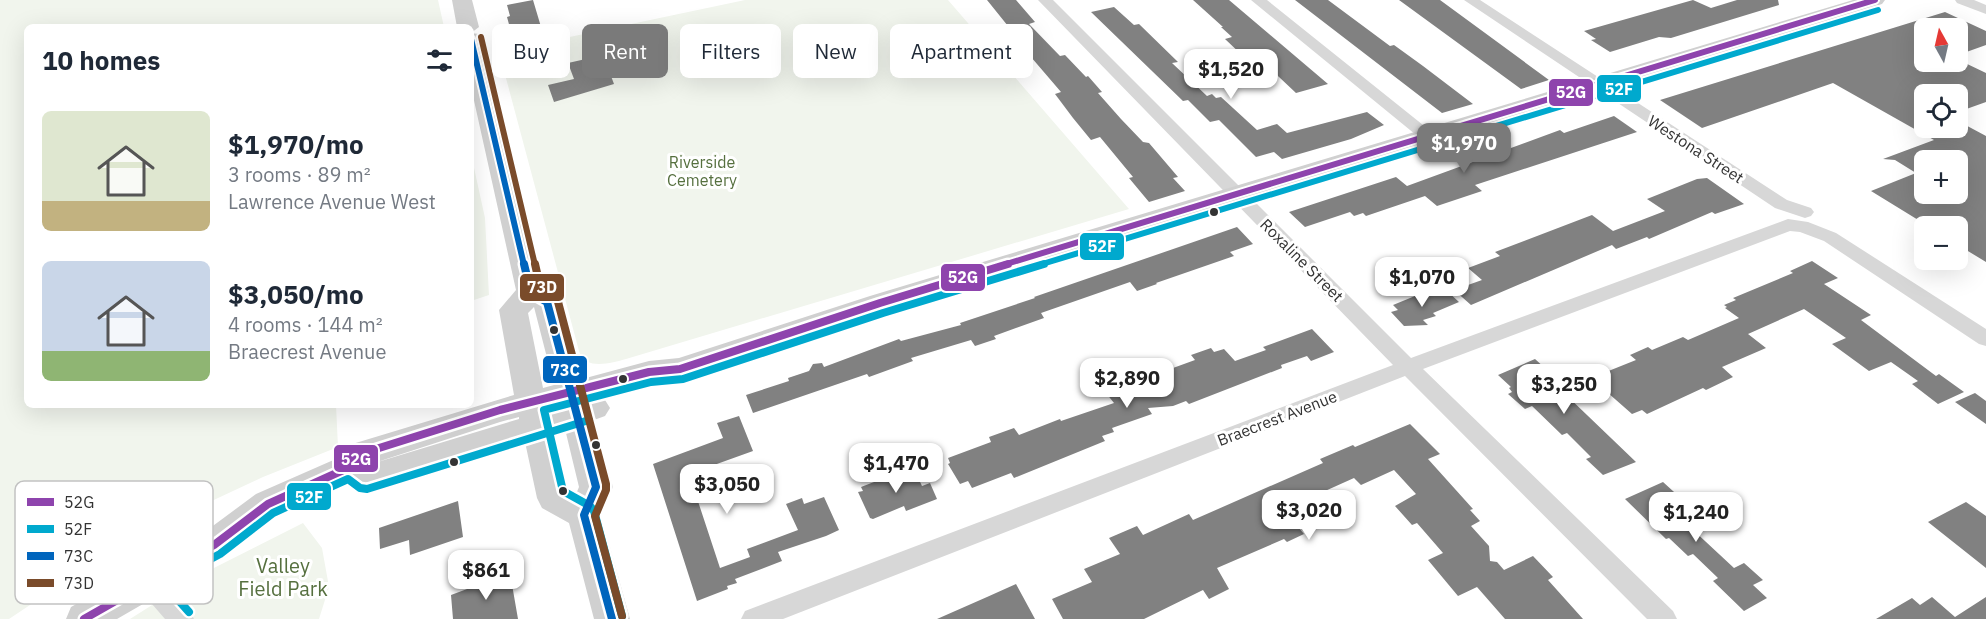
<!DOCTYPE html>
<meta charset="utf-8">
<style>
:root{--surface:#fff;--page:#f2f2f3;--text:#1f2937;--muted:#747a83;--accent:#7a7a7a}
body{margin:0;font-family:"IBM Plex Sans",sans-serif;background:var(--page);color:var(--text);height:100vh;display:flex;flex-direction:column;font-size:22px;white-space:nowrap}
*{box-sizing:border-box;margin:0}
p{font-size:20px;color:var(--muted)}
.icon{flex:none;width:33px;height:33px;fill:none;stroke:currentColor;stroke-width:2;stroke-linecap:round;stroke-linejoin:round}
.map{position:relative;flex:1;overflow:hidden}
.drawer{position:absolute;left:24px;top:24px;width:450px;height:384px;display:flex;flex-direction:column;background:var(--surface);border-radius:9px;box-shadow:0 6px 24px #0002}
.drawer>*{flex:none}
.top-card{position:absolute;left:492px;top:24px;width:570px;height:54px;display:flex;gap:12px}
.needle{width:39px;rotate:352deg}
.buttons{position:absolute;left:1914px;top:18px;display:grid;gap:12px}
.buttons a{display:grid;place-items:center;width:54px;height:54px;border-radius:9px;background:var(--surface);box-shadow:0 6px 24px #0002;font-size:30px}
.price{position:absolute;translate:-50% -51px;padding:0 14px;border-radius:12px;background:#fff;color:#222;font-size:20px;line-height:39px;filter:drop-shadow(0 2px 3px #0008)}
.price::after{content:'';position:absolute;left:50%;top:36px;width:18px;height:14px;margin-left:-9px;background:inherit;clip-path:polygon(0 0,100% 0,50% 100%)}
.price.current{background:var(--accent);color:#fff}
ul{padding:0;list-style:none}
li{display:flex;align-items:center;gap:18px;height:150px;padding:0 18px}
li span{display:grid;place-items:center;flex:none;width:168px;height:120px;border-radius:9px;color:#555}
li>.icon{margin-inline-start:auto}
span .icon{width:72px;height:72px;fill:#fffc;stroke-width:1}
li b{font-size:26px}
h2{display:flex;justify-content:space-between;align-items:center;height:72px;padding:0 18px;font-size:26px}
.chip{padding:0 21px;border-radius:9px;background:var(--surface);box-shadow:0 6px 24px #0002;font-size:21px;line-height:54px}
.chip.current{background:var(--accent);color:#fff}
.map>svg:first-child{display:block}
.green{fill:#f1f5ed}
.building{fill:#818181;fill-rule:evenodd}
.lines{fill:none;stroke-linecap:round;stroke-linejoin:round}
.minor{fill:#d7d7d7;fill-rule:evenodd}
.secondary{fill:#d0d0d0;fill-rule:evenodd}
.bus-1-far1-casing{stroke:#fff;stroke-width:10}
.bus-1-casing{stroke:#fff;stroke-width:13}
.bus-2-far1-casing{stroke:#fff;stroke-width:10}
.bus-2-casing{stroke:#fff;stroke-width:13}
.bus-3-far1-casing{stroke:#fff;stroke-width:10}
.bus-3-casing{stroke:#fff;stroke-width:13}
.bus-4-far1-casing{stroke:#fff;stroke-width:10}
.bus-4-casing{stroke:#fff;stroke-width:13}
.bus-1-far1{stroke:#8e44ad;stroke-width:6}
.bus-1{stroke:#8e44ad;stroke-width:8}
.bus-2-far1{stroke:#00a9ce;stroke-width:6}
.bus-2{stroke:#00a9ce;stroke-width:8}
.bus-3-far1{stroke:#0065bd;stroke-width:6}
.bus-3{stroke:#0065bd;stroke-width:8}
.bus-4-far1{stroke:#7a4b2a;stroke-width:6}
.bus-4{stroke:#7a4b2a;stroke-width:8}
.bus-dot{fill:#333;stroke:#fff;stroke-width:2}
.labels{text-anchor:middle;stroke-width:6;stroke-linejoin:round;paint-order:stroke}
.street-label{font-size:16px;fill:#333;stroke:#fff}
.park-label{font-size:16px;fill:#56703f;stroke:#fff}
.near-park-label{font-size:20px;fill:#56703f;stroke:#fff}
.key{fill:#fff;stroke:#c2c2c2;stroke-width:1.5}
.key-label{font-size:16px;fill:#333}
.line-badge{stroke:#fff;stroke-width:2}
.badge-label{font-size:16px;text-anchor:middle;font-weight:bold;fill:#fff}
</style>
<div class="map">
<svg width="1986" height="619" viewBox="0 0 1986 619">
<rect width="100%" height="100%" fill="#fff"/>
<path class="green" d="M0,0H438L444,27H27V405H336L338,447L263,477L186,513L48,593L9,619H0Z
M745,0H948L1129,209L626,359C611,363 585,371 579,351L499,52Z
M471,154L485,218L489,295L471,301Z
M303,523L322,548L329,587L319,619H130L198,576Z"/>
<path class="building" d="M533,0L544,37L537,39L538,42L522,45L520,37L513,39L507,17L510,16L507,5Z
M987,0H1016L1035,22L1029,24L1060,56L1065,55L1086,77L1088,76L1102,92L1098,93L1121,119L1143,142L1149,143L1178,177L1173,178L1185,191L1149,202L1129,178L1133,177L1100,137L1091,140L1073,118L1055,94L1061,92L1031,57L1023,59L1001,34L1012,31Z
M1193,0H1229L1328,84L1296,93L1263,62L1260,63L1251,55L1244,57L1225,39L1232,37L1221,27H1223Z
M1295,0H1328L1390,46L1394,45L1423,66L1473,104L1442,113Z
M1399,0H1440L1549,80L1521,89Z
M1693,0L1711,8L1737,0H1778L1779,5L1671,38L1659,37L1610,52L1591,40L1596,39L1584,31Z
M1114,7L1134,25L1139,24L1178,62L1172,63L1207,96L1212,94L1216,98L1221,97L1257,130L1277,124L1287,133L1367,112L1384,125L1351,139L1282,159L1274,152L1256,157L1219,120L1210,122L1188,100L1183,101L1091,12Z
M1945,12L1986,31V45L1958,55V28H1924V62H1963L1986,73V102L1958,112V94H1924V128H1958V121L1986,136V262L1958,245V226H1928L1871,191L1916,173L1895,160L1883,159L1934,140L1833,83L1702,128L1660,100ZM1924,160H1958V194H1924Z
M617,52L611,76L614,84L554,102L548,85L574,79L568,63Z
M1614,116L1637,132L1475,185L1482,191L1437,206L1425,196L1366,216L1363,213L1354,216L1350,212L1305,227L1289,212L1396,177L1407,186L1560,130L1564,133Z
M1707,178L1744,204L1715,214L1712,212L1649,239L1647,237L1616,249L1612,245L1471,305L1454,290L1482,280L1468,268L1500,256L1495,252L1592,215L1613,231L1665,211L1647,199L1697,179Z
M1237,227L1253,244L1230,252L1234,256L1156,283L1157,284L1137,291L1130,282L1041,313L1044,318L994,336L996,339L975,346L971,340L911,358L913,361L869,377L867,374L753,413L746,395L789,381L788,378L809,371L813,364L822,363L824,367L899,339L901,341L961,325L960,323L1035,298L1034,297Z
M1812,261L1838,278L1824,284L1871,315L1861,320L1936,376L1939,374L1964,392L1938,404L1912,384L1918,381L1891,362L1869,371L1832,344L1846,338L1804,309L1748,334L1766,348L1722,367L1733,377L1706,390L1703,388L1647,414L1642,410L1632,414L1591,378L1636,360L1630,355L1648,347L1652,350L1683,337L1688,340L1739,318L1725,308L1727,307L1724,305L1736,300L1733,298L1793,273L1790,271Z
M1446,290L1459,302L1433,313L1436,316L1423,320L1428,325L1404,326L1391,312L1398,310L1393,305L1415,296L1419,300Z
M1312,329L1334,352L1311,361L1307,356L1281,365L1282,368L1189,404L1186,401L1173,406L1148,408L1152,414L1112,428L1114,432L1102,436L1105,441L1014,478L1011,473L972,488L968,481L960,484L948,464L950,463L948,458L991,442L989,437L1014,428L1019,435L1060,419L1061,421L1114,403L1102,388L1115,382L1136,375L1140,380L1195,360L1191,355L1211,348L1214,352L1224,349L1235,361L1266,350L1263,347Z
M1535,359L1569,390L1563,392L1636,462L1603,475L1586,459L1591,457L1567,433L1562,435L1532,406L1525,409L1508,394L1512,392L1509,388L1511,387L1498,375Z
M1975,393L1986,401V424L1955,402Z
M739,416L753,451L689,474L720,568L750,557L747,549L798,530L786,504L802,498L804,504L824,497L839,530L826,536L778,552L782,561L735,579L737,583L727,586L728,589L697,601L653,464L723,438L717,423Z
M1410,424L1440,454L1428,459L1473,509L1470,510L1480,521L1471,526L1489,546L1490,561L1497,562L1504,570L1533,556L1553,577L1548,580L1583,619H1505L1477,587L1458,596L1428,560L1443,553L1417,523L1412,525L1395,506L1416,494L1394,470L1361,485L1354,478L1305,500L1319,518L1298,527L1304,534L1287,542L1284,539L1217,568L1229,589L1209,599L1203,590L1144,619H1063L1052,599L1092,582L1084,569L1120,554L1109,538L1137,526L1143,535L1189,514L1193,520L1323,463L1320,459L1353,445L1355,447Z
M913,467L922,486L930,483L937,499L906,511L904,506L873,519L870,518L858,492L863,491L861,487Z
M1663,482L1684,501L1677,504L1699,525L1691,528L1734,568L1744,563L1763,580L1753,585L1767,598L1744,611L1713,581L1718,578L1693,554L1688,556L1669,538L1666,539L1625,499Z
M458,501L463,537L410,555L409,540L380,549L379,528Z
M1966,502L1986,516V568L1928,522Z
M510,573L518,619H453L451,595Z
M1016,584L1035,619H937L987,597Z
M1932,597L1955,617L1986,597V619H1876L1912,598L1920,605Z"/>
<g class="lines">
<path class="minor" d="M1038,0H1053L1411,358L1788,219L1808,222L1836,233L1986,329V346L1979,344L1824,241L1800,232L1790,231L1423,369L1673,611L1677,619H1647L1405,376L783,619H741L745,611L1393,365Z
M1251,0H1267L1433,133L1435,136L1433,139H1421Z
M1464,0H1480L1787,200L1811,208L1814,212L1811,216L1805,218L1775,208Z
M1955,0H1974L1986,5V14L1957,3Z
M148,570C165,576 186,602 194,619H165L139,589L136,581L139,573Z"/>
<path class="secondary" d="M452,0H472L479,27L471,33L479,34L482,39L544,288L557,295L561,302L582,379L649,361L679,358L870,296L1853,0H1885L1882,4L890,310L680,380L649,383L599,398L605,400L610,408L605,416L594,420L613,487L601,515L630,619H594L569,523L542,508L537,498L525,442L365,492L347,483L280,514L226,556L117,619H66L71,607L202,534L256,494L338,458L349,445L514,395L499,310L516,290L471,87V27H457ZM534,307L554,385L543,388L528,313ZM519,417V419L371,464L500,422ZM565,429L579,487L576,494L569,490L554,433Z"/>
<defs>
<path id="bus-1-far1" d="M1003,265L1875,0"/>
<path id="bus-1" d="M84,619L214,545L268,504L350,467L360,454L500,410L649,372L680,369L880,303L1008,264"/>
<path id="bus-2-far1" d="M1039,265L1878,10"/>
<path id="bus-2" d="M189,612L164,584L220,554L273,513L348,479L360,488L367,489L589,420
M622,616L594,511L590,506L563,491L544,410L651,382L683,379L883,313L1044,264"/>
<path id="bus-3-far1" d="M471,39L524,265"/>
<path id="bus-3" d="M524,264L531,293L547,302L596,487L584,515L612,619"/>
<path id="bus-4-far1" d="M481,37L535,265"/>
<path id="bus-4" d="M535,264L540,286L557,298L606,484V490L595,516L622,616"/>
</defs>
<use href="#bus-1-far1" class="bus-1-far1-casing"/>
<use href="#bus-1" class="bus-1-casing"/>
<use href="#bus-2-far1" class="bus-2-far1-casing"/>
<use href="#bus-2" class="bus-2-casing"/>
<use href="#bus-3-far1" class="bus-3-far1-casing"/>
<use href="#bus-3" class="bus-3-casing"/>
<use href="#bus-4-far1" class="bus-4-far1-casing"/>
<use href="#bus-4" class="bus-4-casing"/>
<use href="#bus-1-far1" class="bus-1-far1"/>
<use href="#bus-1" class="bus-1"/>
<use href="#bus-2-far1" class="bus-2-far1"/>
<use href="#bus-2" class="bus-2"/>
<use href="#bus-3-far1" class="bus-3-far1"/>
<use href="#bus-3" class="bus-3"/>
<use href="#bus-4-far1" class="bus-4-far1"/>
<use href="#bus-4" class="bus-4"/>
</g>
<g class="bus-dot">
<circle cx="1214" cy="212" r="5"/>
<circle cx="554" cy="330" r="5"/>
<circle cx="623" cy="379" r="5"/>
<circle cx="596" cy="445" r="5"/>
<circle cx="454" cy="462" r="5"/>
<circle cx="563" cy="491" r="5"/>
</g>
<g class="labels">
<g class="street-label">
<text transform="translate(1696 149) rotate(33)" y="6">Westona Street</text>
<text transform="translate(1302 260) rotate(45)" y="6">Roxaline Street</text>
<text transform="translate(1277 418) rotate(-21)" y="6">Braecrest Avenue</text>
</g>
<g class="park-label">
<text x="702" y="168">Riverside<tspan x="702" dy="18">Cemetery</tspan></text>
</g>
<g class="near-park-label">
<text x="283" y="573">Valley<tspan x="283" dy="23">Field Park</tspan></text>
</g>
</g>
<rect x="15" y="481" width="198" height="123" rx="9" class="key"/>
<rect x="27" y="498" width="27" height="8" fill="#8e44ad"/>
<rect x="27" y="525" width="27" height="8" fill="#00a9ce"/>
<rect x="27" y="552" width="27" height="8" fill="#0065bd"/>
<rect x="27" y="579" width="27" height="8" fill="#7a4b2a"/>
<g class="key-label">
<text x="64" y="508">52G</text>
<text x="64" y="535">52F</text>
<text x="64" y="562">73C</text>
<text x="64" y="589">73D</text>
</g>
<g class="line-badge">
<rect x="1596" y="74" width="46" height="29" rx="6" fill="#00a9ce"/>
<rect x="1548" y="78" width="46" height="29" rx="6" fill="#8e44ad"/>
<rect x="1079" y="232" width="46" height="29" rx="6" fill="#00a9ce"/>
<rect x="940" y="263" width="46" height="29" rx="6" fill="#8e44ad"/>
<rect x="519" y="273" width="46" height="29" rx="6" fill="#7a4b2a"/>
<rect x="542" y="355" width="46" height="29" rx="6" fill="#0065bd"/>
<rect x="333" y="444" width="46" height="29" rx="6" fill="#8e44ad"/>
<rect x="286" y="482" width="46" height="29" rx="6" fill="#00a9ce"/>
</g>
<g class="badge-label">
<text x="1619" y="95">52F</text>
<text x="1571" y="98">52G</text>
<text x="1102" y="252">52F</text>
<text x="963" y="283">52G</text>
<text x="542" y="293">73D</text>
<text x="565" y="376">73C</text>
<text x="356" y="465">52G</text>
<text x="309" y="503">52F</text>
</g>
</svg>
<div class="buttons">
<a><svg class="needle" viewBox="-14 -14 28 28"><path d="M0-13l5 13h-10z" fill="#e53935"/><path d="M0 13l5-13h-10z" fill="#747a83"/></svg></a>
<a><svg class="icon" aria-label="locate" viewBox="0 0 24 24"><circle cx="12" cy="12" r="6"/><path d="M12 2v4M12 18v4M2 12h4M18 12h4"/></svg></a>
<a>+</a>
<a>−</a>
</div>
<b class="price" style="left:1231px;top:100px">$1,520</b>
<b class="price current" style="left:1464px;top:174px">$1,970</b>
<b class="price" style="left:1422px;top:308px">$1,070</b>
<b class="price" style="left:1127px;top:409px">$2,890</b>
<b class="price" style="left:1564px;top:415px">$3,250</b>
<b class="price" style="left:896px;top:494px">$1,470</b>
<b class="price" style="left:727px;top:515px">$3,050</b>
<b class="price" style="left:1309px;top:541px">$3,020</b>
<b class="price" style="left:1696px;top:543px">$1,240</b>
<b class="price" style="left:486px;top:601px">$861</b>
<div class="top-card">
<a class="chip">Buy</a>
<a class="chip current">Rent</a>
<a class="chip">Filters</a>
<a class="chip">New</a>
<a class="chip">Apartment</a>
</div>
<section class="drawer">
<h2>10 homes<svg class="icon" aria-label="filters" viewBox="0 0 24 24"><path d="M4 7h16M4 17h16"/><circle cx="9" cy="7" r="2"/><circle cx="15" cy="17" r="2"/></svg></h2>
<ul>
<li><span style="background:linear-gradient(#dfe7d0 75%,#c2b280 0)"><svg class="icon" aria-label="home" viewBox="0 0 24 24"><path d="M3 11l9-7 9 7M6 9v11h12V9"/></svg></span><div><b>$1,970/mo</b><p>3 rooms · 89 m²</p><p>Lawrence Avenue West</p></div></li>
<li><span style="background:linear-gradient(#c9d6e8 75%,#8fb573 0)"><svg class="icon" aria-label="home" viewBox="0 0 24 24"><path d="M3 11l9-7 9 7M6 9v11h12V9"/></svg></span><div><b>$3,050/mo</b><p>4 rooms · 144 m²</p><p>Braecrest Avenue</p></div></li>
</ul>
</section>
</div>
